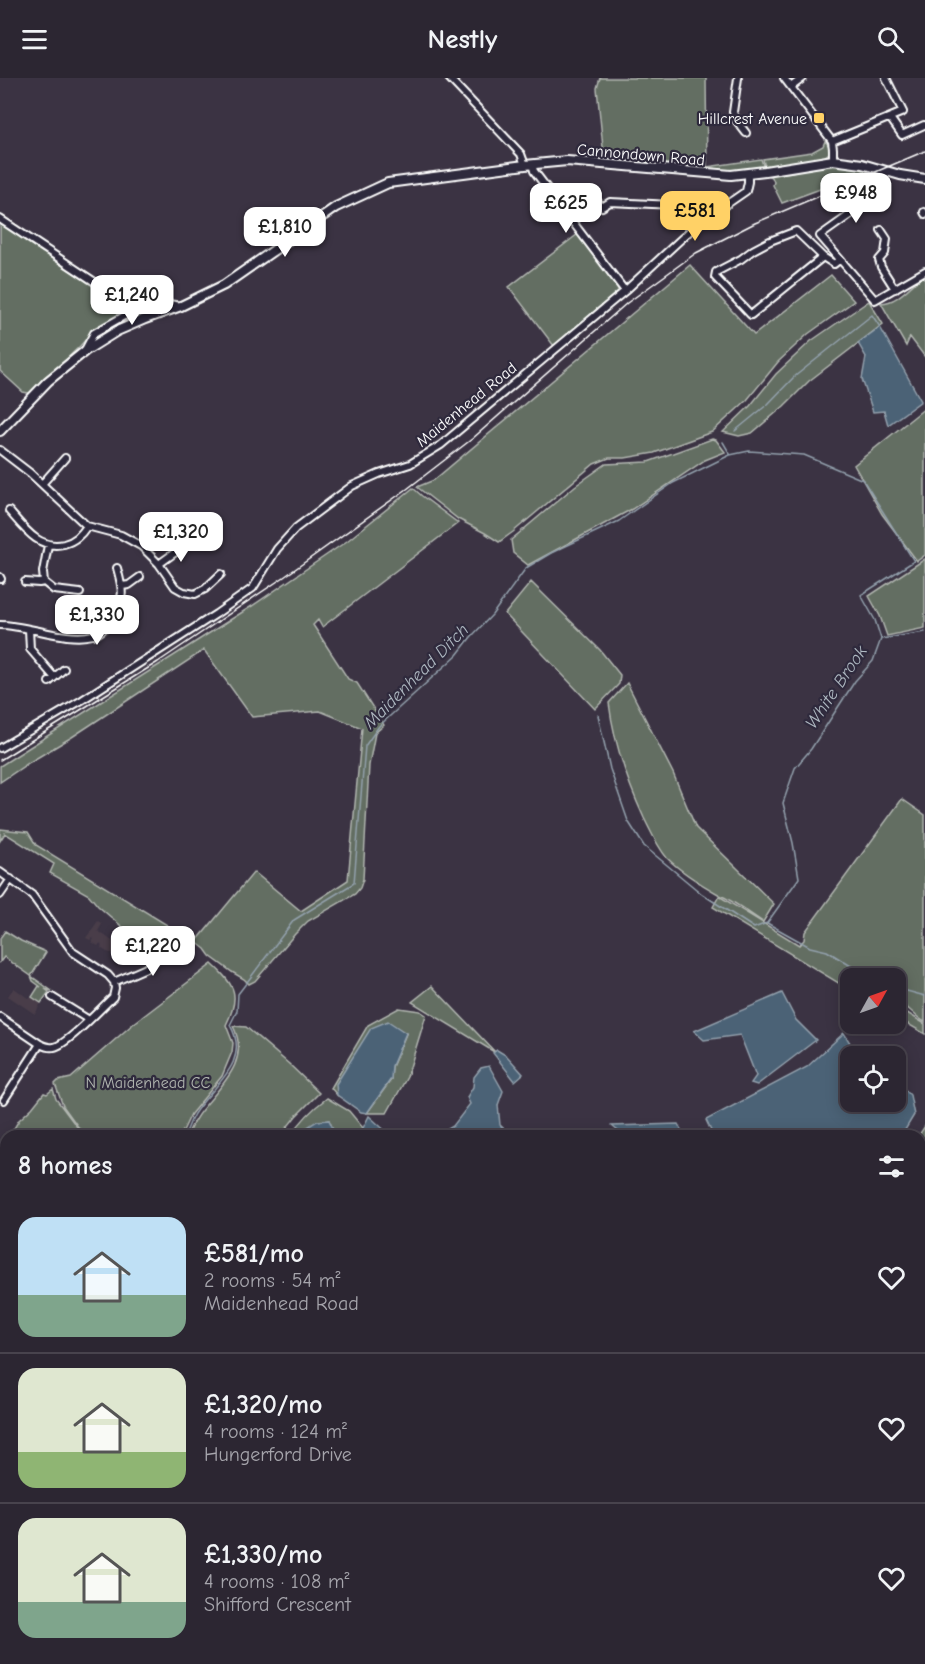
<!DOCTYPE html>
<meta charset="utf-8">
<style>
:root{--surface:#2c2632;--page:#342e3a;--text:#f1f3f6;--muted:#a6a5ac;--line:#48434d;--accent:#ffd166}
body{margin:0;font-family:"Comic Neue",sans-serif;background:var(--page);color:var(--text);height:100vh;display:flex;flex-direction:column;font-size:22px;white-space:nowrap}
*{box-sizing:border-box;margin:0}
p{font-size:20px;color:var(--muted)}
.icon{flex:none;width:33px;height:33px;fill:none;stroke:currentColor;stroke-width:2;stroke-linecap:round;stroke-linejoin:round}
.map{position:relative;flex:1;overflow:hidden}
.panel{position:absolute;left:0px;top:1052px;width:926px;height:536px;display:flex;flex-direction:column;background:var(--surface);border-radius:18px 18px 0 0;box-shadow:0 3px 15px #0003,0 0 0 2px var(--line)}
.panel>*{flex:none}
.needle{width:39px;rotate:50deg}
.buttons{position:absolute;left:840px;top:890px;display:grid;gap:12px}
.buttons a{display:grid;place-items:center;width:66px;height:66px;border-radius:12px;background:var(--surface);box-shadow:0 3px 15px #0003,0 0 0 2px var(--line);font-size:30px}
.price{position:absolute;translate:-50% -51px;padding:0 14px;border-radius:12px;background:#fff;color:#222;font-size:20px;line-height:39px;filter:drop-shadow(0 2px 3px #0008)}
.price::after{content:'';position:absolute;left:50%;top:36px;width:18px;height:14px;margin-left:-9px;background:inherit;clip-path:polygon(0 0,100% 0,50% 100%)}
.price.selected{background:var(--accent);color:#111}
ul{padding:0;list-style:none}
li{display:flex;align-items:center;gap:18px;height:150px;padding:0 18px}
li+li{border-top:2px solid var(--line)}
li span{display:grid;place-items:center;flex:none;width:168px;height:120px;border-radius:18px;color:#555}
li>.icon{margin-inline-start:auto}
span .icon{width:72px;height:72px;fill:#fffc;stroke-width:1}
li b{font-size:26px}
h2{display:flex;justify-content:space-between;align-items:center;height:72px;padding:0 18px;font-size:26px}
header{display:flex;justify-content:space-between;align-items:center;height:78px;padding:0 18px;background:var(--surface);font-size:27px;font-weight:700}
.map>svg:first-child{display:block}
.built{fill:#4a3e4a}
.green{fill:#636e62;stroke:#b1b6b0;stroke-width:1.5}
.water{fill:#4b6276;stroke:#93a1ad;stroke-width:1.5}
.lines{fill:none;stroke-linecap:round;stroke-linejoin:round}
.stream{stroke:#93a1ad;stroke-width:1.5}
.minor-casing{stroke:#fff;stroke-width:10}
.major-casing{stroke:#fff;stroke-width:12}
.minor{stroke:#2f2a3d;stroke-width:6}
.major{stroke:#2f2a3d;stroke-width:8}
.rail{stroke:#fff;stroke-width:1.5}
.poi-dot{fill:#ffd166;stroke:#2f2a3d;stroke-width:2}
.labels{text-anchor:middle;stroke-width:4.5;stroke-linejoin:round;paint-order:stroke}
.poi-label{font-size:16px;fill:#fff;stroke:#2f2a3d;text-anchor:end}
.street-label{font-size:16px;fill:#fff;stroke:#2f2a3d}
.park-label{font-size:16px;fill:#b1b6b0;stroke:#2f2a3d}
.water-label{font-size:18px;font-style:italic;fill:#aeb8c1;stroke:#2f2a3d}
</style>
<header><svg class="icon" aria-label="menu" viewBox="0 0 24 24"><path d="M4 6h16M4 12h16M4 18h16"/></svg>Nestly<svg class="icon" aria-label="search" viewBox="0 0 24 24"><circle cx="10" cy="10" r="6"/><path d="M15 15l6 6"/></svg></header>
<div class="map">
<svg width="925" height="1586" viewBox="0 0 925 1586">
<rect width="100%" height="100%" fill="#3b3343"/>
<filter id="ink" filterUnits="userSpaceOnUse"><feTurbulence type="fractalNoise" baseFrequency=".0167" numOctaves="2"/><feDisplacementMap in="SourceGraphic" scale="12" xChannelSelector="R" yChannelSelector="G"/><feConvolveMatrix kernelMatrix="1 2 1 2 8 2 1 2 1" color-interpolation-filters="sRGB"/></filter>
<g filter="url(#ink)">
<path class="built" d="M98,843L102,846L98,853L125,872V875L118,877L107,874L101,870L102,867L100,865L98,868L92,864L94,861L92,860L90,862L86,860Z
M14,910L29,921L32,919L41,925L35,936L8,918Z"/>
<path class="green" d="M600,0H706L707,89L761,81L764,90L731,93L708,92L707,90L655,87V84L604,79L597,10Z
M825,63L829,68V75L824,79L765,90L763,81L812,74L823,68Z
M832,85L858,88L872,92L782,125L773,107L774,104L772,99L768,97L792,94L822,86Z
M0,144L28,165L123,227L128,233L94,252L80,268L32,314L28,315L23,314L0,293Z
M578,156L618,211V213L554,268L509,209Z
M690,187L754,257L831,197L854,223L808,256L778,284L747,322L712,354L654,375L625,380H609L594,386L513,454L499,464L485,455L458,441L417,409L434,402Z
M925,197V279L910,259L906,268L881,225C900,224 910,206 925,197Z
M869,223L883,246L809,303L784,328L752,355L739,358L723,354L750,328L776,296L811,263Z
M925,330V477L917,483L882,436L854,387Z
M712,361L716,362L725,374L705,382L632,431L528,487L513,475L511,462L575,408L606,386L648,384Z
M413,410L422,418L458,445L322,549L318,542L313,547L348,601L357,605L384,647L375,655L369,687L363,801L360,810L355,816L308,843L295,856L255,903L249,906L244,901L232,894L210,878L205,871L196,864L254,794L301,833L348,802L362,650L320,633L252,639L204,572L72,659L30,684L0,704V688L252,528L347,463Z
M925,481V550L887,558L880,538L869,518Z
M531,504L600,572L620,597L619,606L595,631L505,536Z
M627,605L673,695L696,750L774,826L763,844C749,835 735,824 720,817C704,808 680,793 667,780C657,768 651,754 644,740C627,703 614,665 609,625Z
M902,721L925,737V944C913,938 910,928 896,924V900H850V912L713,829L719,818L799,867L804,862L805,854Z
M0,751L28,754L36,767L177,853L161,866L150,860L126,852L98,828L89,817L50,795L54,786L5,755L0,763Z
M5,853L21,863L46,874L31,898L52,913L45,911L49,914L41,925L32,919L39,908L41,909L33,903L31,898L4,879L0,884V860Z
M212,886C235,907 241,917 226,947L233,965L232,974L222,998L191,1036L181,1057H84L63,1028L55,1006L58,1003L71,1000L133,946Z
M432,908L496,975L412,924Z
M896,928L925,946V956L896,939Z
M399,930L420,933L426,937L407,999L387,1035H367L391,1002L392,989L406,956L337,1005V1017L331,1010L368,947Z
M233,948L246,949L289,986L319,1015L296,1038L281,1057H187C191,1049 195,1040 201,1033C221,1007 251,983 233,948Z
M53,1011L56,1021L83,1057H10L19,1042L32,1030L44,1015L47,1016Z
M327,1020L349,1033L363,1050L357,1057H335L329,1042L298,1055L296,1057L291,1058C301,1042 312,1031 327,1020Z
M925,1048V1103L920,1100L919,1057Z
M6,1143V1204L0,1209V1152Z
M0,1221L6,1228V1363L0,1369Z
M6,1373V1436L0,1439V1378Z
M342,1581H402L393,1586H346Z"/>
<path class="water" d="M880,249L921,323L888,347L884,333L873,334L862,301L866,279L858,265Z
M782,915L796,942L816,962L757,1007L751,1005L756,998L740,957L704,962L694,953Z
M388,943L406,955L392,988L391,1001L367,1035L361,1034L337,1017L336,1006L371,950Z
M844,955L856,975L861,978H850V1023H896V1002L910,1017L914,1037L902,1057H713L706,1042L807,989Z
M497,972L507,978L523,996L515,1003L493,975Z
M489,988L503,1013L498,1027L500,1047L511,1057H441L443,1054L453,1048L470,1026L467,1019L473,1009L474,999L481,990Z
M369,1038L389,1056L393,1057H357L363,1050Z
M329,1042L336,1057H296L298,1055L317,1043Z
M678,1046L684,1057H623L612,1048Z
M74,1581H281L276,1586H73Z"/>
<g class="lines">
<path class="stream" d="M735,353L768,326L794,299L872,237L880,249
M723,364L730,376
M881,561L925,554
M598,637L610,691L628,743L644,768L702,816L754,850L767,845
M896,910L925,918
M184,1058C188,1051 190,1043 194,1036C212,1008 252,985 230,947L237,933L238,916L294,842L354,805L365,668L379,648L457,577L471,559L492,537L526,490L551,475L619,443L673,405L730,377L749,373L804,377L863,402L914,483L861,517L875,542L881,561L873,583L855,603L811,671L795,690L783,725L793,765L799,800L767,845L810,869L827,873L870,900
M0,1374L6,1369"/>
<defs>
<path id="minor" d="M449,0L521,76L525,87
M738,0L733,34L736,42L746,55
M784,0L832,63L833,71V82
M791,9L803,0
M890,40L902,57L924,47
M832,63L903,34L886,0
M532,86L534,93L625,213
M879,116L820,158L875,222L925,193
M594,119L602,129L610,124L694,128L702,131L708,139
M924,134L925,136
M0,141L125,224L134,235
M881,152L887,161L885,175L879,182L881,189L895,211
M823,179L751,237L715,199L716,194L741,181L753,172L770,163L796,153L823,179L834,186L839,182
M85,272L94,255L124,238L163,225L181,228
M0,372L30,395L87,448L121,457L141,468L159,486L175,509L184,514L195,516L205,511L221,496
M42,406L65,380
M9,433C24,450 39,472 64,466C75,463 81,457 87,448
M159,486L177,473L185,464
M0,499L1,501
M25,504L39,505L44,504L54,512L80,515
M44,504L43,494L48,467
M122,508L129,507L140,499
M0,547C28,547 66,564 93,557C102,555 108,547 113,539C125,517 123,513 117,490
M29,551L30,571L54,599
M49,604L64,591
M0,670L82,622L216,536L253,510L277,471L296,450L352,408L379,396L410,386L441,367L625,213L694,149L746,113L748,104V96
M0,794L32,817L73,874L108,897L114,904L115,910L113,919C102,929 67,967 54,969C50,970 44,968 40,966L0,939
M0,817L11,801
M114,904L146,890L173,865
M52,919L89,942
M4,1022L40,966
M920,1135L925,1139
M0,1143L6,1130
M920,1177H925
M920,1253H925
M920,1305L925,1302
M0,1446L6,1441
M920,1533L925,1538
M454,1581L458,1586
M557,1581L559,1586
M644,1581L646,1586
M694,1581L697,1586
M791,1581L792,1586
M0,1585L2,1586
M309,1586V1581
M403,1586L412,1581
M527,1586L535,1581
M619,1586L621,1581"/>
<path id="major" d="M0,353L48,303L85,273L117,253L145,241L181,228L224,207L336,129L388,105L525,87L567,83L731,97L765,93L833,82L862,86L900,97L925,101
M920,1431L925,1425
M809,1586L812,1581"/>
</defs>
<use href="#minor" class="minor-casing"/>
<use href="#major" class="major-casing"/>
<use href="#minor" class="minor"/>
<use href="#major" class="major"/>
<path class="rail" d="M0,682L158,584L284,499L407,411L472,361L627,225L696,175L755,145L925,73"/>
</g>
</g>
<rect class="poi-dot" x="813" y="34" width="12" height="12" rx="3"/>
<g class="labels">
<g class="poi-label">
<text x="807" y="46">Hillcrest Avenue</text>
</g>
<g class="street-label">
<text transform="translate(641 76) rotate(5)" y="6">Cannondown Road</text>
<text transform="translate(466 326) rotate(-39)" y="6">Maidenhead Road</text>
</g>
<g class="park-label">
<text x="148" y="1010">N Maidenhead CC</text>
</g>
<g class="water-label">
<text transform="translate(416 598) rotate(-45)" y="6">Maidenhead Ditch</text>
<text transform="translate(836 609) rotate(-56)" y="6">White Brook</text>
</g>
</g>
</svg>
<div class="buttons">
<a><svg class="needle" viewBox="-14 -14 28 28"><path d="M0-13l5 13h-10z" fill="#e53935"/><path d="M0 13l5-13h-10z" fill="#a6a5ac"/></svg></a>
<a><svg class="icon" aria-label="locate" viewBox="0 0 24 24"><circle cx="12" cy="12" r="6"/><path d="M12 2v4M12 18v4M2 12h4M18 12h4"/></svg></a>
</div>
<b class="price" style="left:856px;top:146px">£948</b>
<b class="price" style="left:566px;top:156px">£625</b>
<b class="price selected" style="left:695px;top:164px">£581</b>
<b class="price" style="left:285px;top:180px">£1,810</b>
<b class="price" style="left:132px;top:248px">£1,240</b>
<b class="price" style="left:181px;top:485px">£1,320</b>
<b class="price" style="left:97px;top:568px">£1,330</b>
<b class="price" style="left:153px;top:899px">£1,220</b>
<section class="panel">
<h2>8 homes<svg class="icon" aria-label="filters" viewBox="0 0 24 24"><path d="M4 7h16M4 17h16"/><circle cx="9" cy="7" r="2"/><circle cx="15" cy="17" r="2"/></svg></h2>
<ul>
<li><span style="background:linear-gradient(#bfe0f5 65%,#7fa58c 0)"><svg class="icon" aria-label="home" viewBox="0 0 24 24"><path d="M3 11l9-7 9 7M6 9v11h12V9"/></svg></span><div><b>£581/mo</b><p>2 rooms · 54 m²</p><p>Maidenhead Road</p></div><svg class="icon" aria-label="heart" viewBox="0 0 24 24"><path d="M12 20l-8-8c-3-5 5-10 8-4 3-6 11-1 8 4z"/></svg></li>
<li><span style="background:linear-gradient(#dfe7d0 70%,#8fb573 0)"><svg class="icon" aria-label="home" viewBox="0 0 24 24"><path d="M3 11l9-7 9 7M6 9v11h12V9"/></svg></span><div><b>£1,320/mo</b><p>4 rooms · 124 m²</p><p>Hungerford Drive</p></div><svg class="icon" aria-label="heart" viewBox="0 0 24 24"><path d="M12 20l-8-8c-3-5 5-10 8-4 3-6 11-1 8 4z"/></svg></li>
<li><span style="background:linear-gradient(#dfe7d0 70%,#7fa58c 0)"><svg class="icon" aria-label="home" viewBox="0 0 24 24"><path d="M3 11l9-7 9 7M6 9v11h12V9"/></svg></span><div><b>£1,330/mo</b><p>4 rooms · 108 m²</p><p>Shifford Crescent</p></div><svg class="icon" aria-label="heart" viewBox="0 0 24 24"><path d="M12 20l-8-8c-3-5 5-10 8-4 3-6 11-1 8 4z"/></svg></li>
</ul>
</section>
</div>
